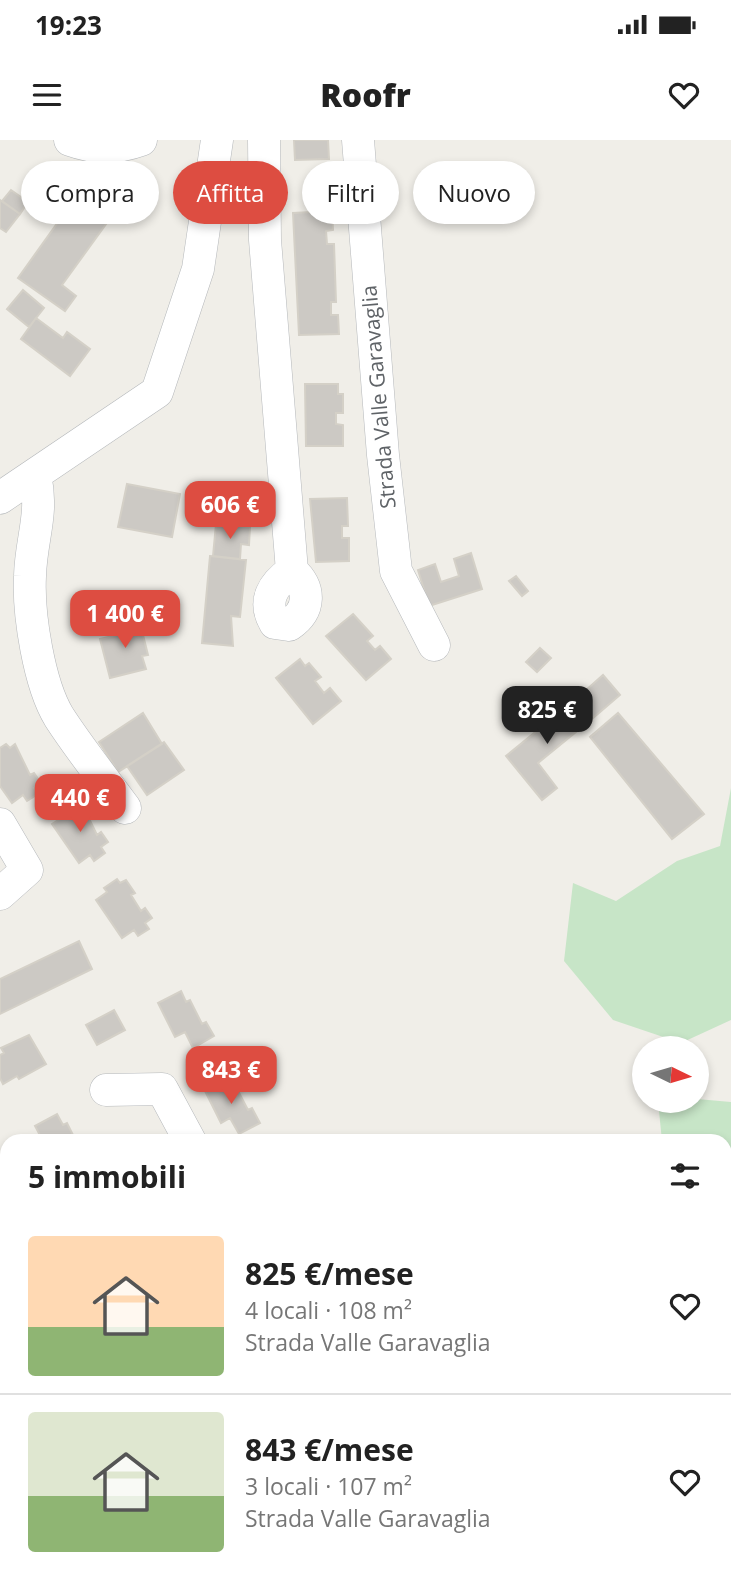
<!DOCTYPE html>
<html lang="it">
<meta charset="utf-8">
<style>
:root{--surface:#fff;--page:#f2f2f2;--text:#222;--muted:#767676;--line:#e0e0e0;--accent:#dd4d41}
body{margin:0;font-family:"Open Sans",sans-serif;background:var(--page);color:var(--text);height:100vh;display:flex;flex-direction:column;font-size:26px;white-space:nowrap}
*{box-sizing:border-box;margin:0}
p{font-size:23px;color:var(--muted)}
.icon{flex:none;width:38px;height:38px;fill:none;stroke:currentColor;stroke-width:2;stroke-linecap:round;stroke-linejoin:round}
.map{position:relative;flex:1;overflow:hidden}
.side{position:absolute;left:0px;top:994px;width:732px;height:450px;display:flex;flex-direction:column;background:var(--surface);border-radius:21px 21px 0 0;box-shadow:0 4px 10px #0003}
.side>*{flex:none}
.banner{position:absolute;left:21px;top:21px;width:690px;height:63px;display:flex;gap:14px}
.needle{width:46px;rotate:95deg}
.tools{position:absolute;left:632px;top:896px;display:grid;gap:14px}
.tools a{display:grid;place-items:center;width:77px;height:77px;border-radius:50%;background:var(--surface);box-shadow:0 4px 10px #0003;font-size:35px}
.price{position:absolute;translate:-50% -60px;padding:0 16px;border-radius:14px;background:var(--accent);color:#fff;font-size:23px;line-height:46px;filter:drop-shadow(0 2px 4px #0008)}
.price::after{content:'';position:absolute;left:50%;top:42px;width:21px;height:16px;margin-left:-10px;background:inherit;clip-path:polygon(0 0,100% 0,50% 100%)}
.price.current{background:#222;color:#fff}
ul{padding:0;list-style:none}
li{display:flex;align-items:center;gap:21px;height:175px;padding:0 28px}
li+li{border-top:2px solid var(--line)}
li span{display:grid;place-items:center;flex:none;width:196px;height:140px;border-radius:7px;color:#555}
li>.icon{margin-inline-start:auto}
span .icon{width:84px;height:84px;fill:#fffc;stroke-width:1}
li b{font-size:30px}
h2{display:flex;justify-content:space-between;align-items:center;height:84px;padding:0 28px;font-size:30px}
.chip{padding:0 24px;border-radius:32px;background:var(--surface);box-shadow:0 4px 10px #0003;font-size:24px;line-height:63px}
.chip.current{background:var(--accent);color:#fff}
.status{display:flex;justify-content:space-between;align-items:center;height:49px;padding:0 35px;background:var(--surface);direction:ltr}
.status svg{height:19px;fill:currentColor}
header{display:flex;justify-content:space-between;align-items:center;height:91px;padding:0 28px;background:var(--surface);font-size:32px;font-weight:800}
.map>svg:first-child{display:block}
.green{fill:#c7e5c7}
.lines{fill:none;stroke-linecap:round;stroke-linejoin:round}
.stream{stroke:#afd9f9;stroke-width:7}
.building{fill:#ccc9c4;stroke:#d4d0c7;stroke-width:2}
.minor-casing{stroke:#b5b8bb;stroke-width:33}
.minor{stroke:#fff;stroke-width:32}
.labels{text-anchor:middle;stroke-width:7;stroke-linejoin:round;paint-order:stroke}
.street-label{font-size:21px;fill:#5f6367;stroke:#fff}
</style>
<div class="status"><b>19:23</b><svg viewBox="0 0 49 12"><path d="M0 12V9h3v3zM5 12V6h3v6zM10 12V3h3v9zM15 12V0h3v12zM26 1h20v11H26zM47 4h2v5h-2z"/></svg></div>
<header><svg class="icon" aria-label="menu" viewBox="0 0 24 24"><path d="M4 6h16M4 12h16M4 18h16"/></svg>Roofr<svg class="icon" aria-label="heart" viewBox="0 0 24 24"><path d="M12 20l-8-8c-3-5 5-10 8-4 3-6 11-1 8 4z"/></svg></header>
<div class="map">
<svg width="731" height="1443" viewBox="0 0 731 1443">
<rect width="100%" height="100%" fill="#f0eee8"/>
<path class="green" d="M731,648V880L681,903L613,880L564,821L573,743L616,761L677,721L720,706Z
M697,959L731,962V1161L724,1155V1001H662L658,961Z
M0,1304L7,1315V1437H20V1443H0Z"/>
<g class="lines">
<path class="stream" d="M0,1248L7,1262
M35,1443V1437"/>
</g>
<path class="building" d="M294,0H328L329,19L295,20Z
M11,50L28,62L20,74L2,61Z
M76,57L109,80L62,145L76,156L65,171L18,138Z
M0,60L20,74L6,92L0,88Z
M332,71L333,90L326,91L327,104H334L336,162H331V175H338L339,194L299,195L293,73Z
M23,150L44,168L29,187L7,169Z
M36,178L63,198L67,192L90,209L70,236L21,199Z
M305,244H338V254H343V273H336V284L343,285V306H306Z
M127,344L180,354L172,397L118,387Z
M347,358L348,386H342V398H349V421L316,422L310,359Z
M216,384L250,387L249,405L241,404L240,419L213,416Z
M471,413L482,449L429,466L418,430L435,424L441,442L459,436L454,419Z
M210,416L246,420L240,477L231,476L233,506L202,503Z
M516,436L528,451L522,456L509,441Z
M353,474L373,496L367,501L375,510L380,506L391,519L366,540L326,496Z
M139,479L148,515L142,516L146,529L110,538L100,499L125,493L122,484Z
M540,508L551,518L537,532L526,522Z
M300,519L305,526L309,523L321,537L315,541L324,553L330,548L341,561L313,584L276,538Z
M603,535L620,555L593,578L577,558Z
M577,558L593,578L538,623L557,648L542,660L506,616Z
M143,573L162,604L118,632L99,602Z
M618,573L704,674L672,699L590,597Z
M164,602L184,630L147,655L127,626Z
M6,604L10,608L15,604L30,635L34,633L41,643L34,648L38,654L27,661L23,655L12,663L0,646V608Z
M73,663L76,667L82,664L97,695L101,692L108,702L101,707L105,713L94,721L90,715L79,723L52,684L63,677L60,672Z
M117,739L120,743L126,740L135,753L131,755L141,771L145,768L152,778L145,783L149,789L138,796L134,790L122,798L96,760L107,752L104,748Z
M79,801L92,829L0,874V839Z
M181,851L186,862L190,860L202,884L206,882L214,896L193,908L185,892L175,897L158,863Z
M114,870L125,890L97,905L86,885Z
M29,895L46,924L19,939L17,936L3,944L0,938V915L4,913L1,908Z
M227,937L233,949L236,947L248,970L252,968L260,983L239,994L230,978L221,983L204,949Z
M57,974L63,985L67,983L76,1001H43L35,986Z
M0,1021L7,1035V1055L0,1059Z
M731,1294V1325H730L724,1317V1298Z
M133,1437H166V1441L184,1443H133Z
M264,1437H302L298,1443H263Z
M636,1437H681L679,1443H634Z"/>
<g class="lines">
<defs>
<path id="minor" d="M70,0C95,9 116,9 141,0
M264,0L265,100L292,431C311,448 311,470 289,485L275,483C262,461 273,444 292,431
M358,0L383,315L396,431L434,505
M35,335C44,374 31,398 30,436C28,474 39,544 59,577C79,608 103,638 125,668
M0,358L157,252L198,129L217,0
M0,684L27,730L0,754
M106,950L162,949L190,1001
M0,1202L7,1208
M74,1443V1437
M215,1443L218,1437
M432,1443L433,1437
M566,1443L569,1437
M713,1443V1437"/>
</defs>
<use href="#minor" class="minor-casing"/>
<use href="#minor" class="minor"/>
</g>
<g class="labels">
<g class="street-label">
<text transform="translate(379 257) rotate(-95)" y="7">Strada Valle Garavaglia</text>
</g>
</g>
</svg>
<div class="tools">
<a><svg class="needle" viewBox="-14 -14 28 28"><path d="M0-13l5 13h-10z" fill="#e53935"/><path d="M0 13l5-13h-10z" fill="#767676"/></svg></a>
</div>
<b class="price" style="left:230px;top:401px">606 €</b>
<b class="price" style="left:125px;top:510px">1 400 €</b>
<b class="price current" style="left:547px;top:606px">825 €</b>
<b class="price" style="left:80px;top:694px">440 €</b>
<b class="price" style="left:231px;top:966px">843 €</b>
<div class="banner">
<a class="chip">Compra</a>
<a class="chip current">Affitta</a>
<a class="chip">Filtri</a>
<a class="chip">Nuovo</a>
</div>
<section class="side">
<h2>5 immobili<svg class="icon" aria-label="filters" viewBox="0 0 24 24"><path d="M4 7h16M4 17h16"/><circle cx="9" cy="7" r="2"/><circle cx="15" cy="17" r="2"/></svg></h2>
<ul>
<li><span style="background:linear-gradient(#ffd9b3 65%,#8fb573 0)"><svg class="icon" aria-label="home" viewBox="0 0 24 24"><path d="M3 11l9-7 9 7M6 9v11h12V9"/></svg></span><div><b>825 €/mese</b><p>4 locali · 108 m²</p><p>Strada Valle Garavaglia</p></div><svg class="icon" aria-label="heart" viewBox="0 0 24 24"><path d="M12 20l-8-8c-3-5 5-10 8-4 3-6 11-1 8 4z"/></svg></li>
<li><span style="background:linear-gradient(#dfe7d0 60%,#8fb573 0)"><svg class="icon" aria-label="home" viewBox="0 0 24 24"><path d="M3 11l9-7 9 7M6 9v11h12V9"/></svg></span><div><b>843 €/mese</b><p>3 locali · 107 m²</p><p>Strada Valle Garavaglia</p></div><svg class="icon" aria-label="heart" viewBox="0 0 24 24"><path d="M12 20l-8-8c-3-5 5-10 8-4 3-6 11-1 8 4z"/></svg></li>
</ul>
</section>
</div>
